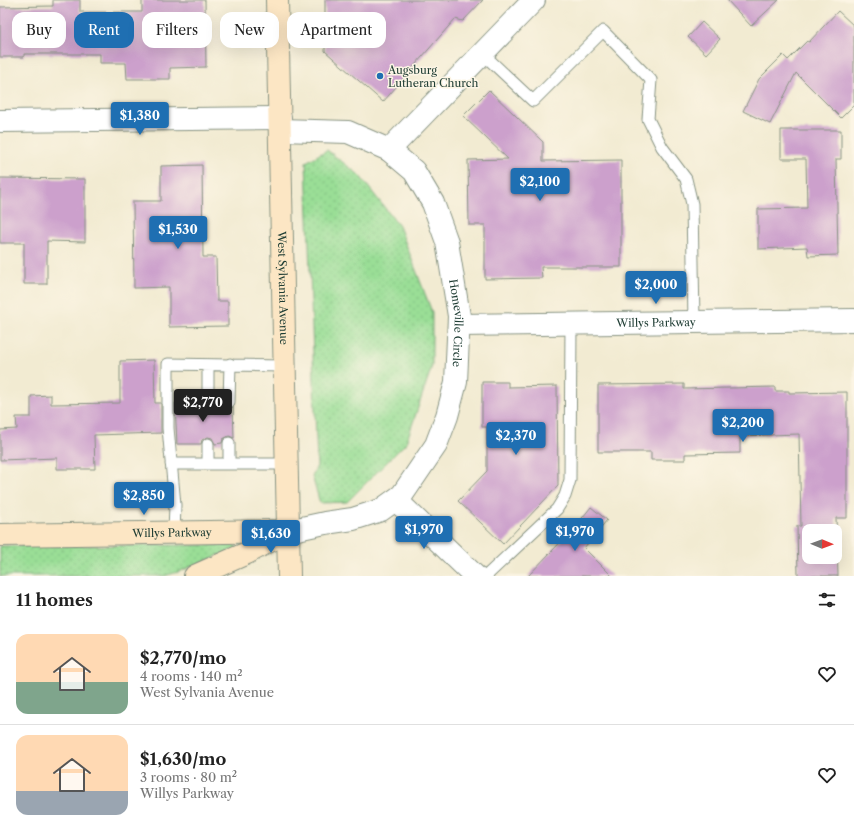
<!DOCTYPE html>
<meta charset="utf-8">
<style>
:root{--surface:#fff;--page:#f6f6f6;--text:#222;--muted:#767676;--line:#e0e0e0;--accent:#1f6fb2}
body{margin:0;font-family:"Libre Caslon Text",serif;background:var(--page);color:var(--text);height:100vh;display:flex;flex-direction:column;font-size:15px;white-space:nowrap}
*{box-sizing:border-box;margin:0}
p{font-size:13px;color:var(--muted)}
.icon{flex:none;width:22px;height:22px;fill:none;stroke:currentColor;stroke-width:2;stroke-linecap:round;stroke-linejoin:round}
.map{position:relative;height:576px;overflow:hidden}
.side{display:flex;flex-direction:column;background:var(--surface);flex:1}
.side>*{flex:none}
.hud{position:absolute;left:12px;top:12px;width:400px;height:36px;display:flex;gap:8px}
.needle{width:26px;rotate:91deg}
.fabs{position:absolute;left:802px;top:524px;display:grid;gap:8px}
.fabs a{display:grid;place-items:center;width:40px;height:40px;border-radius:8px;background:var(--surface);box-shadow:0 4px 16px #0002;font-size:20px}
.price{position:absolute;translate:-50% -34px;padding:0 9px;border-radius:4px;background:var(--accent);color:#fff;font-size:13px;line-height:26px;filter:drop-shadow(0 1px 2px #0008)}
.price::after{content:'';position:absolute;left:50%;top:24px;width:12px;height:9px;margin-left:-6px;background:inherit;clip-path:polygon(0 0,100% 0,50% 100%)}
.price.selected{background:#222;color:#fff}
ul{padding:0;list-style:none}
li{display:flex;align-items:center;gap:12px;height:100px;padding:0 16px}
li+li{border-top:1px solid var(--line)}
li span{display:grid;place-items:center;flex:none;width:112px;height:80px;border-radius:12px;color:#555}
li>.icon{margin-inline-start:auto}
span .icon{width:48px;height:48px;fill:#fffc;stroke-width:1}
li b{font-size:17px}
h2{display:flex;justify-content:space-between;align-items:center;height:48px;padding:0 16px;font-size:17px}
.chip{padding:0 14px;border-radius:12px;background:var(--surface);box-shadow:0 4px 16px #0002;font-size:14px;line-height:36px}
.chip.selected{background:var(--accent);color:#fff}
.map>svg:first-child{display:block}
.grass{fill:url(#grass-dots);stroke:#5c8e65}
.building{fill:#cca0cc;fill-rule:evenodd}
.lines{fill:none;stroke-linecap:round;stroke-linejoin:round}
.service-casing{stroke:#889483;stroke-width:13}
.minor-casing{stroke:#889483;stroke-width:24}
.secondary-casing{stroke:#889483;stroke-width:24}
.service{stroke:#fff;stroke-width:11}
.minor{stroke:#fff;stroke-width:22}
.secondary{stroke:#fce6c4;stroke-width:22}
.poi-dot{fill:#1f6fb2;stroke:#fcf5e5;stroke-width:1.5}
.labels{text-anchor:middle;stroke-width:3;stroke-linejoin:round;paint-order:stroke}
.poi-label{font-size:11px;fill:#1f3d34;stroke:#fcf5e5;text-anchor:start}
.street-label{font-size:11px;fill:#1f3d34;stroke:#fcf5e5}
</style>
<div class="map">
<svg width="854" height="576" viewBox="0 0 854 576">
<defs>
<pattern id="grass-dots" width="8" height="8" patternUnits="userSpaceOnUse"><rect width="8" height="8" fill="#9ade96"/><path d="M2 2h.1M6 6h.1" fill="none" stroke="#84bf82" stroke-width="1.8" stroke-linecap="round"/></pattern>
</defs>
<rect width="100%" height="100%" fill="#fcf5e5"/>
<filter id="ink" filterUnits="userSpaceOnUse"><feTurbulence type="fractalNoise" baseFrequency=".025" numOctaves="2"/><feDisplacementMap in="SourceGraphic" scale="8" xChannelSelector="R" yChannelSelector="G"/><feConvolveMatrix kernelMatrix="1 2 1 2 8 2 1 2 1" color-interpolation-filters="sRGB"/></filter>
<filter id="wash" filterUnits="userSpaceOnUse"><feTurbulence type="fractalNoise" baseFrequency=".012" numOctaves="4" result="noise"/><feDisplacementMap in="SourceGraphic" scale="16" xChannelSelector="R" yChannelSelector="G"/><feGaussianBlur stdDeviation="0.9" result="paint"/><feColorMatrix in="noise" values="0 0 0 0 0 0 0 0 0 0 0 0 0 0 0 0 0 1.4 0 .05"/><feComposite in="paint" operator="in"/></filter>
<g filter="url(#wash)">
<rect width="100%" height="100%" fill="#f2ebd2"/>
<path class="grass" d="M327,150L359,175L399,226L432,312V366L406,443L347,502L320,503L312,476L317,466L306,162Z
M235,545L237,548L178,572L164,576H0V546Z"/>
<g id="blocks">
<path class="building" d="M53,0H80V12H142V0H205L206,67L170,68V79H127L126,63H100V54H24V57H0V7L53,6Z
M325,0H483L463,21L455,19L383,102L325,51Z
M727,0H779L751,26Z
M838,11L854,26V105L841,118L796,73L770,124L743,111L759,79L783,55L788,60L807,41L809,42Z
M702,22L720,39L706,54L688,37Z
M489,90L543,142V161L621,160V267H541L542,278L485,279V225H469L468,160L508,159L463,116Z
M781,130H841V159H836L838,255L808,256L807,247L758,249V209L807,208L806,159H781Z
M202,165L203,257H216L217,301H228V326L169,327V287L134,288L133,201H161V166Z
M0,178L85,179V242L47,241V284H24V243H0Z
M154,360L155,403H161V433L94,435L95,469H57V458L0,460V430L17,429L16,417H31V396L51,395V404L120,403V361Z
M482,382H508V387L557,386L558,486L503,544L458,501L487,471V427H482Z
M684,384V389L775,387V391H789V393L847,392V518H836L838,576H798L797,526H801L799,434L740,436V453L685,454V460H651V452H598V385ZM809,531H835V557H809Z
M215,402H222L223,406L228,409L233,407L234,438L229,436L223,439L222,443L215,444L212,438L208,437L202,440L201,444H177L175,403H201L204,408L208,409L214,406Z
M591,507L607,520L584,548L612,576H528L574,528Z"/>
</g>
</g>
<g filter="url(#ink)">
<use href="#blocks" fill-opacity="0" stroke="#889483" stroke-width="1"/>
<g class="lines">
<defs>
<path id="service" d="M482,53L533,101L603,31L651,80L648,119L662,147L686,179L692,204L694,322
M208,365V402
M229,402L230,364
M229,443V464
M208,444V464
M171,464H287
M174,533L175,505L168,428V364L285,366
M486,576L557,509L565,496L570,480L571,323"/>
<g id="minor">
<path d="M0,121L280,118"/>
<path id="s1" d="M280,130L348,132L389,150L414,171L433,203L447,242L459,316L456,382L447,416L436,445L402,495L381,510L353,519L325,523L288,531"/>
<path d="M389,150L534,0"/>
<path id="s2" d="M459,325L854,320"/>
<path d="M396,500L475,576"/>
</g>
<g id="secondary">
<path id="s3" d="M277,0L289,576"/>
<path id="s4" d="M0,535L288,531"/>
<path d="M195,576L247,553L285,533"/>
</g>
</defs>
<use href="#service" class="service-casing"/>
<use href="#minor" class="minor-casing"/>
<use href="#secondary" class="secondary-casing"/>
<use href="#service" class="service"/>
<use href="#minor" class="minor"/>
<use href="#secondary" class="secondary"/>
</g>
</g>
<circle class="poi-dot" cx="380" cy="76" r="4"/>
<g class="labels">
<g class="poi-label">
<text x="388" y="74">Augsburg<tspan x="388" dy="13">Lutheran Church</tspan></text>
</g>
<g class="street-label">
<text dy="4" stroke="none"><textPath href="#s3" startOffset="288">West Sylvania Avenue</textPath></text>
<text dy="4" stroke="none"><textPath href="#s2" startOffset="197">Willys Parkway</textPath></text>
<text dy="4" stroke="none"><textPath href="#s1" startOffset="306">Homeville Circle</textPath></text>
<text dy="4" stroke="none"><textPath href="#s4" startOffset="172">Willys Parkway</textPath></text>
</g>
</g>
</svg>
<div class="fabs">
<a><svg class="needle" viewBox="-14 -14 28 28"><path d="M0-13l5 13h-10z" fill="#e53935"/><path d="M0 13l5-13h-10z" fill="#767676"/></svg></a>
</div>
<b class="price" style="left:140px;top:136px">$1,380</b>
<b class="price" style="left:540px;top:202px">$2,100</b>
<b class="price" style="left:178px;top:250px">$1,530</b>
<b class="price" style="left:656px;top:305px">$2,000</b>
<b class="price selected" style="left:203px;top:423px">$2,770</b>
<b class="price" style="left:743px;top:443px">$2,200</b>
<b class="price" style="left:516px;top:456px">$2,370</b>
<b class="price" style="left:144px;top:516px">$2,850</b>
<b class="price" style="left:424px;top:550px">$1,970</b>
<b class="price" style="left:575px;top:552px">$1,970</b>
<b class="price" style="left:271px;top:554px">$1,630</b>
<div class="hud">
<a class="chip">Buy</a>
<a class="chip selected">Rent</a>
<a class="chip">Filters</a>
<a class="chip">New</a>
<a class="chip">Apartment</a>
</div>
</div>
<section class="side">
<h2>11 homes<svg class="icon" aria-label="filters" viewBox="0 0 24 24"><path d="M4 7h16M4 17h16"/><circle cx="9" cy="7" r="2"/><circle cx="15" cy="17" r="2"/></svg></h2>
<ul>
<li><span style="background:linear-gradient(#ffd9b3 60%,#7fa58c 0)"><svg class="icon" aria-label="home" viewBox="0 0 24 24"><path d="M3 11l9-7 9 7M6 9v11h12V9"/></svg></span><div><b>$2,770/mo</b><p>4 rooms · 140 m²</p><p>West Sylvania Avenue</p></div><svg class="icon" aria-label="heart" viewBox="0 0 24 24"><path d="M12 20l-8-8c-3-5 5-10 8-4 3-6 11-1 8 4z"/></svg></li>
<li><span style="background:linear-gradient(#ffd9b3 70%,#9aa5b1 0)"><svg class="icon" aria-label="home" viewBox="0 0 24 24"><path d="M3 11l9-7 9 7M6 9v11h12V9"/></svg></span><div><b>$1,630/mo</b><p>3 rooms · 80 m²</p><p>Willys Parkway</p></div><svg class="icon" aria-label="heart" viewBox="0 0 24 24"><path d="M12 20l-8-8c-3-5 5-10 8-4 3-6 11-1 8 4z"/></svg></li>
</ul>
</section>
